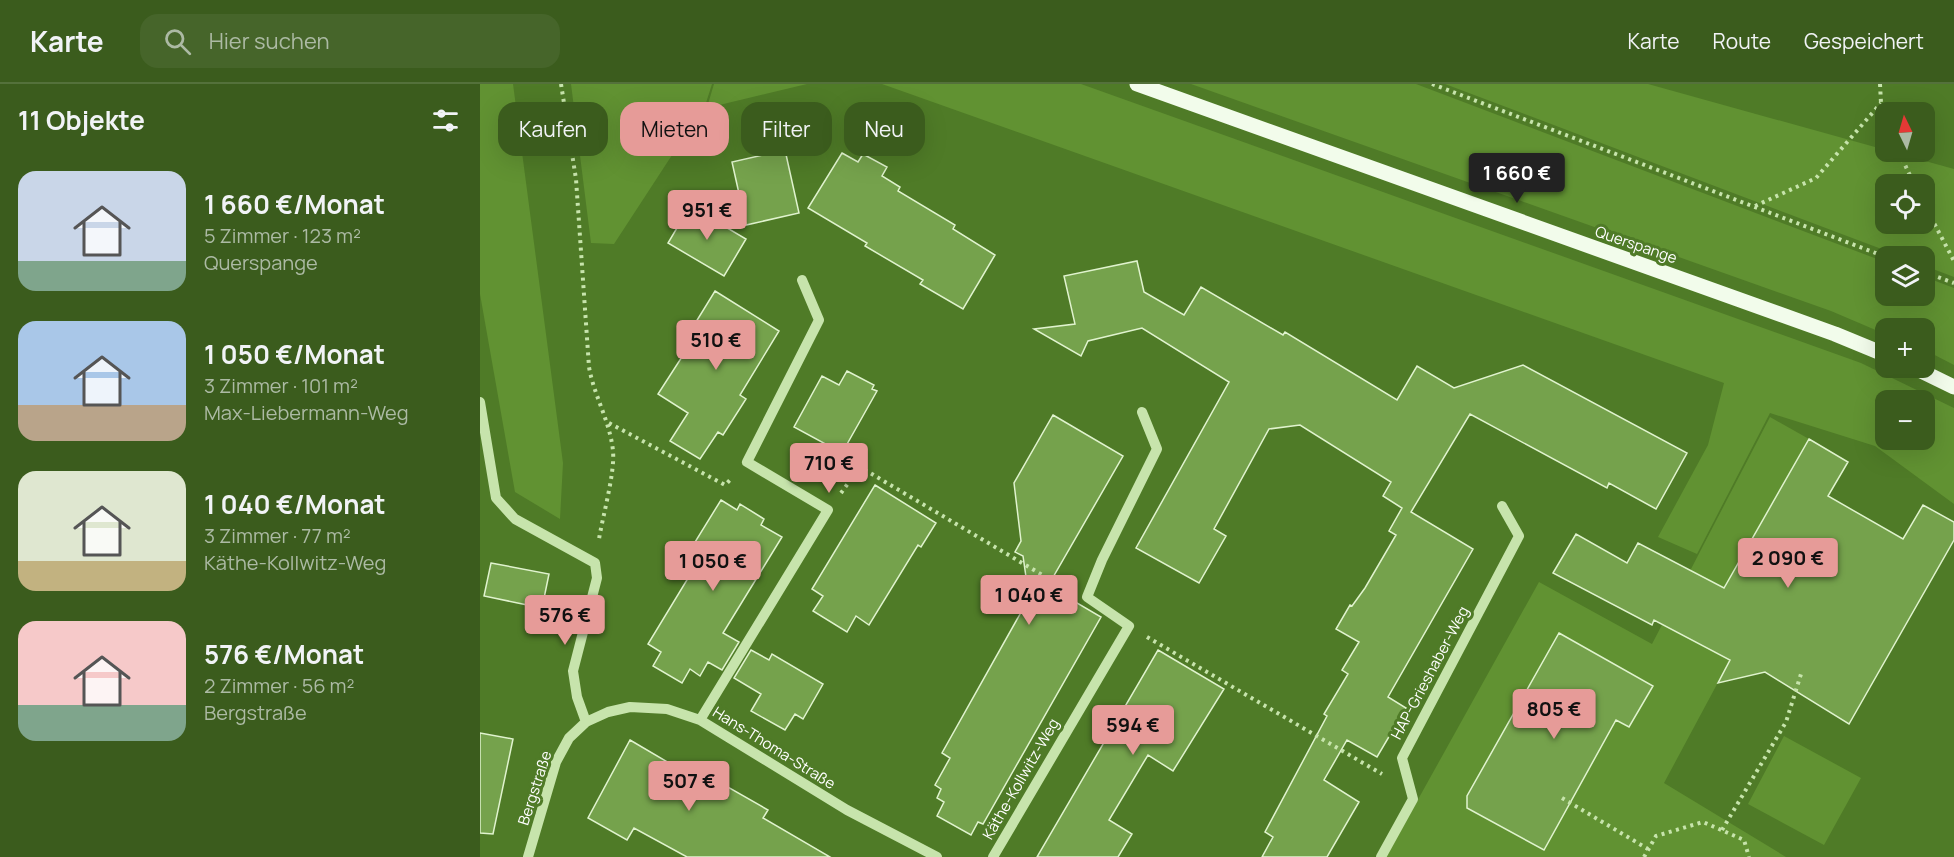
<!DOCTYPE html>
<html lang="de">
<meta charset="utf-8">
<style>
:root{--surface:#3b5c1d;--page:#46652a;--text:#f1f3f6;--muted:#acbaa4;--line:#54713b;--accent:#e69b98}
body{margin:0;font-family:Manrope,sans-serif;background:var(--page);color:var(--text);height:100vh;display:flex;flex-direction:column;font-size:22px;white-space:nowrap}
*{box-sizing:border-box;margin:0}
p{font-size:20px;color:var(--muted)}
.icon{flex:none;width:33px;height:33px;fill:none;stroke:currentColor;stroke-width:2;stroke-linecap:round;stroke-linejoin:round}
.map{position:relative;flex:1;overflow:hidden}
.details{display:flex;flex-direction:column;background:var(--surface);width:480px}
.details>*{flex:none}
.guide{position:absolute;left:18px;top:18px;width:570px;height:54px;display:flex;gap:12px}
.needle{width:39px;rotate:355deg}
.fabs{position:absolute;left:1395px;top:18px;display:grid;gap:12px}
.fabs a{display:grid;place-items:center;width:60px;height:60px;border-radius:12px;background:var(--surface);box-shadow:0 6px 24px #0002;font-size:30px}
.price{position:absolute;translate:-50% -51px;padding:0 14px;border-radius:6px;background:var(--accent);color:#111;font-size:20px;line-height:39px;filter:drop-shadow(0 2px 3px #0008)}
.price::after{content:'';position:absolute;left:50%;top:36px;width:18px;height:14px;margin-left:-9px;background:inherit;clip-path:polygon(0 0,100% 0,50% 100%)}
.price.current{background:#222;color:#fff}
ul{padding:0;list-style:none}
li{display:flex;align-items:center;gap:18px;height:150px;padding:0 18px}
li span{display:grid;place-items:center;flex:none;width:168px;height:120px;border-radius:18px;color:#555}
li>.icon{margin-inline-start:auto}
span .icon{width:72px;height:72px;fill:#fffc;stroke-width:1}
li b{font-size:26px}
h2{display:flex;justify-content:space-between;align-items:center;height:72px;padding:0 18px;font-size:26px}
.chip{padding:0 21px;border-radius:18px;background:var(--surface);box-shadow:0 6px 24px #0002;font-size:21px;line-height:54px}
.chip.current{background:var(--accent);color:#111}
header{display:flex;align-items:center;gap:36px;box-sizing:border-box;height:84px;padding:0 30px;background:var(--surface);border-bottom:2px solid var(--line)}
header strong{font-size:28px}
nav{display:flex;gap:33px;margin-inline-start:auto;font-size:21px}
.search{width:420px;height:54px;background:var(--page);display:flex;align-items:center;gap:15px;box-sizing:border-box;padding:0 21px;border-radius:18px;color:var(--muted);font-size:22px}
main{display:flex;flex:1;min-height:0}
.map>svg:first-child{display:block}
.green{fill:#619232;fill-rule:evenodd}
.building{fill:#75a24c;stroke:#e0f3ce;stroke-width:1.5}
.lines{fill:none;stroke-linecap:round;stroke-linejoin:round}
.path{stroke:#c7e4ac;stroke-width:4;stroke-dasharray:3 4.5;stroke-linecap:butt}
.minor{stroke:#c7e4ac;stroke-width:10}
.major{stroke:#f2fceb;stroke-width:15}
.labels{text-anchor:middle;stroke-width:6;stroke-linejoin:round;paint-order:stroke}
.street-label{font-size:15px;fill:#fff;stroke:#4f7b27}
</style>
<header>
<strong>Karte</strong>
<div class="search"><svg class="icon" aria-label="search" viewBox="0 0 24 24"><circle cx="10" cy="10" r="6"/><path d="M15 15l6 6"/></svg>Hier suchen</div>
<nav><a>Karte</a><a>Route</a><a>Gespeichert</a></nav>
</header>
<main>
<section class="details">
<h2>11 Objekte<svg class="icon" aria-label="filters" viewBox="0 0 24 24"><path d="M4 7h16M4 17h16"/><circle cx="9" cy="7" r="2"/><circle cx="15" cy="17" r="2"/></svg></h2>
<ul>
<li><span style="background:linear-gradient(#c9d6e8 75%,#7fa58c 0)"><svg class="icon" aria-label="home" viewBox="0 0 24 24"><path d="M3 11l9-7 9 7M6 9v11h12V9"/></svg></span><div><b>1 660 €/Monat</b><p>5 Zimmer · 123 m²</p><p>Querspange</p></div></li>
<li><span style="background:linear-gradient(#a9c7e8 70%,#b9a48a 0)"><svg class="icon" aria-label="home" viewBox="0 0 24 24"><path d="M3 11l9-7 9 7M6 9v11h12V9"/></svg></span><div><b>1 050 €/Monat</b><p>3 Zimmer · 101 m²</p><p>Max-Liebermann-Weg</p></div></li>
<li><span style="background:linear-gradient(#dfe7d0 75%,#c2b280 0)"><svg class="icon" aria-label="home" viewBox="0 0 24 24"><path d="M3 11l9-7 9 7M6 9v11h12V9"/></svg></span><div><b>1 040 €/Monat</b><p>3 Zimmer · 77 m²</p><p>Käthe-Kollwitz-Weg</p></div></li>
<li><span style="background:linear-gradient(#f6c9c9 70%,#7fa58c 0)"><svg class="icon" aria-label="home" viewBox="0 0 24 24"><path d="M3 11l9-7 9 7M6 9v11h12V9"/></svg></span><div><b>576 €/Monat</b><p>2 Zimmer · 56 m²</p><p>Bergstraße</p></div></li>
</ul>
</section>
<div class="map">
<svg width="1474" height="773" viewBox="0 0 1474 773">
<rect width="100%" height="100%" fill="#4f7b27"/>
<path class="green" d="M0,0H33L83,379L80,435L35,408L0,210Z
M91,0H232L226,19L134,160L111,159Z
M234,0H327L231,23L228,20Z
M402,0H601L1381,279L1474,324V420L1395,362L1290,329L1217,470L1178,453L1228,361L1244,299ZM1444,316V356H1406V316Z
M711,0H936L1405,178L1406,212H1444L1445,193L1474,204V281L1445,266L1444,244H1406L1405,250L1351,227Z
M965,0H1168L1474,85V193L1445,182L1444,172H1420ZM1444,100V140H1406V100Z
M1290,333L1329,355L1214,556L1250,576L1184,699L1306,773H906L1059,498L1172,560Z
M1304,652L1381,694L1344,761L1268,720Z"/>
<path class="building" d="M305,66L319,129L266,141L252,78Z
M362,69L378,78L383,70L407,83L402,92L420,103L418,107L475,141L473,145L515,171L483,225L440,200L443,196L385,162L387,159L328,124Z
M210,122L266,155L244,192L188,159Z
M657,177L664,208L704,231L721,203L803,251L805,248L917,316L937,282L974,304L1043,281L1207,369L1176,425L1129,399L1127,404L990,330L931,428L993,465L908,613L926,624L897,673L867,656L844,696L879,718L847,773H782L793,753L785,748L847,632L844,630L868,590L862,586L879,558L856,545L870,521L872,522L885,504L916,451L909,447L922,424L903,412L911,398L820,341L789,345L734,445L746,452L719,499L656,464L749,298L662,244L608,257L601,272L554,245L595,240L584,192Z
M235,207L299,247L260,311L266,315L243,351L238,348L220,375L190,357L208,329L178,310L209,262L203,259Z
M367,287L394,301L392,305L397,307L362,369L314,343L342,292L359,301Z
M573,331L643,372L568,502L621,533L503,740L498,738L491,751L457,732L464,718L457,714L461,705L455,701L470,674L462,669L549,514L543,472L535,468L541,457L534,399Z
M1329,355L1368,378L1348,412L1423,455L1443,421L1474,438V456L1369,640L1285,588L1238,599L1250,576L1174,536L1172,541L1073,489L1096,450L1147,479L1158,459L1244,504Z
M395,401L456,439L441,463L438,461L389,541L376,532L367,548L333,527L343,512L332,505Z
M241,416L257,426L260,420L284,435L281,441L302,453L243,549L259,558L242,586L228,578L220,592L210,585L202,599L173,582L181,568L168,560L210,491L199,484Z
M11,479L69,490L62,524L4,512Z
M1079,549L1173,602L1149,643L1136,636L1064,766L987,724V712Z
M271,566L289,576L292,570L343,600L323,635L315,630L305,646L271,627L281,610L254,594Z
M678,566L744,605L693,687L668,671L629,736L652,750L638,773H557Z
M0,649L33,655L13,750L0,749Z
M150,656L201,686L211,682L288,726L283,734L350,773H207L154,744L147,756L108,734Z"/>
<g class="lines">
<path class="path" d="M81,0L96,95L109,283C114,312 130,337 133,367C135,389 123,431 119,455
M952,0L1406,173
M1400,0L1401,19L1406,31
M1419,68L1434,100
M1444,120L1474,177
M1275,122L1336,94L1401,19
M1444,188L1474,199
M129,339L245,401L251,395
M361,409L380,383L586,505
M667,553L902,690
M1082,714L1168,765
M1242,746L1306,638L1321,590
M1164,773L1176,752L1223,738L1264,756L1269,773"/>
<path class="minor" d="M0,318L16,414L35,435L115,479L117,494L93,587L97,613L106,638
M220,636L348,426L267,378L339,236L322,196
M48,773L76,678L89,654L106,638L128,628L150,623L187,625L220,636L367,726L457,773
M513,773L649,542L607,513L622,476L677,365L662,328
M901,773L933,715L922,674L1039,452L1022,422"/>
<path class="major" d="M657,0L1355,250L1406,271
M1435,284L1474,303"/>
</g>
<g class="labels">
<g class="street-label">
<text transform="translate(1156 161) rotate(19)" y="5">Querspange</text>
<text transform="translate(950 589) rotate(-62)" y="5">HAP-Grieshaber-Weg</text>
<text transform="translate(294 664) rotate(32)" y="5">Hans-Thoma-Straße</text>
<text transform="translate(541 695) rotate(-60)" y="5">Käthe-Kollwitz-Weg</text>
<text transform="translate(55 704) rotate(-72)" y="5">Bergstraße</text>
</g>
</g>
</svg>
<div class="fabs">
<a><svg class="needle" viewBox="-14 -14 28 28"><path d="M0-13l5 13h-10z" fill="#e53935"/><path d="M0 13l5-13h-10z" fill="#acbaa4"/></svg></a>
<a><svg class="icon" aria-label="locate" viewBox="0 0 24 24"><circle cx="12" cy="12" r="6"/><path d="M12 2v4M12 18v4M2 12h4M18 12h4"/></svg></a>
<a><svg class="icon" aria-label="layers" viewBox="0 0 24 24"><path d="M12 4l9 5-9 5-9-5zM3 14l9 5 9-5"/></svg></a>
<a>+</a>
<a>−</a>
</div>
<b class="price current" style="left:1037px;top:120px">1 660 €</b>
<b class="price" style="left:227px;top:157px">951 €</b>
<b class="price" style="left:236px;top:287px">510 €</b>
<b class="price" style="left:349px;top:410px">710 €</b>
<b class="price" style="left:1308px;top:505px">2 090 €</b>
<b class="price" style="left:233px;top:508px">1 050 €</b>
<b class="price" style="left:549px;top:542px">1 040 €</b>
<b class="price" style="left:85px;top:562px">576 €</b>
<b class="price" style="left:1074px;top:656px">805 €</b>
<b class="price" style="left:653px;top:672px">594 €</b>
<b class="price" style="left:209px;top:728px">507 €</b>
<div class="guide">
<a class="chip">Kaufen</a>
<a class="chip current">Mieten</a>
<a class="chip">Filter</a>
<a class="chip">Neu</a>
</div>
</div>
</main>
